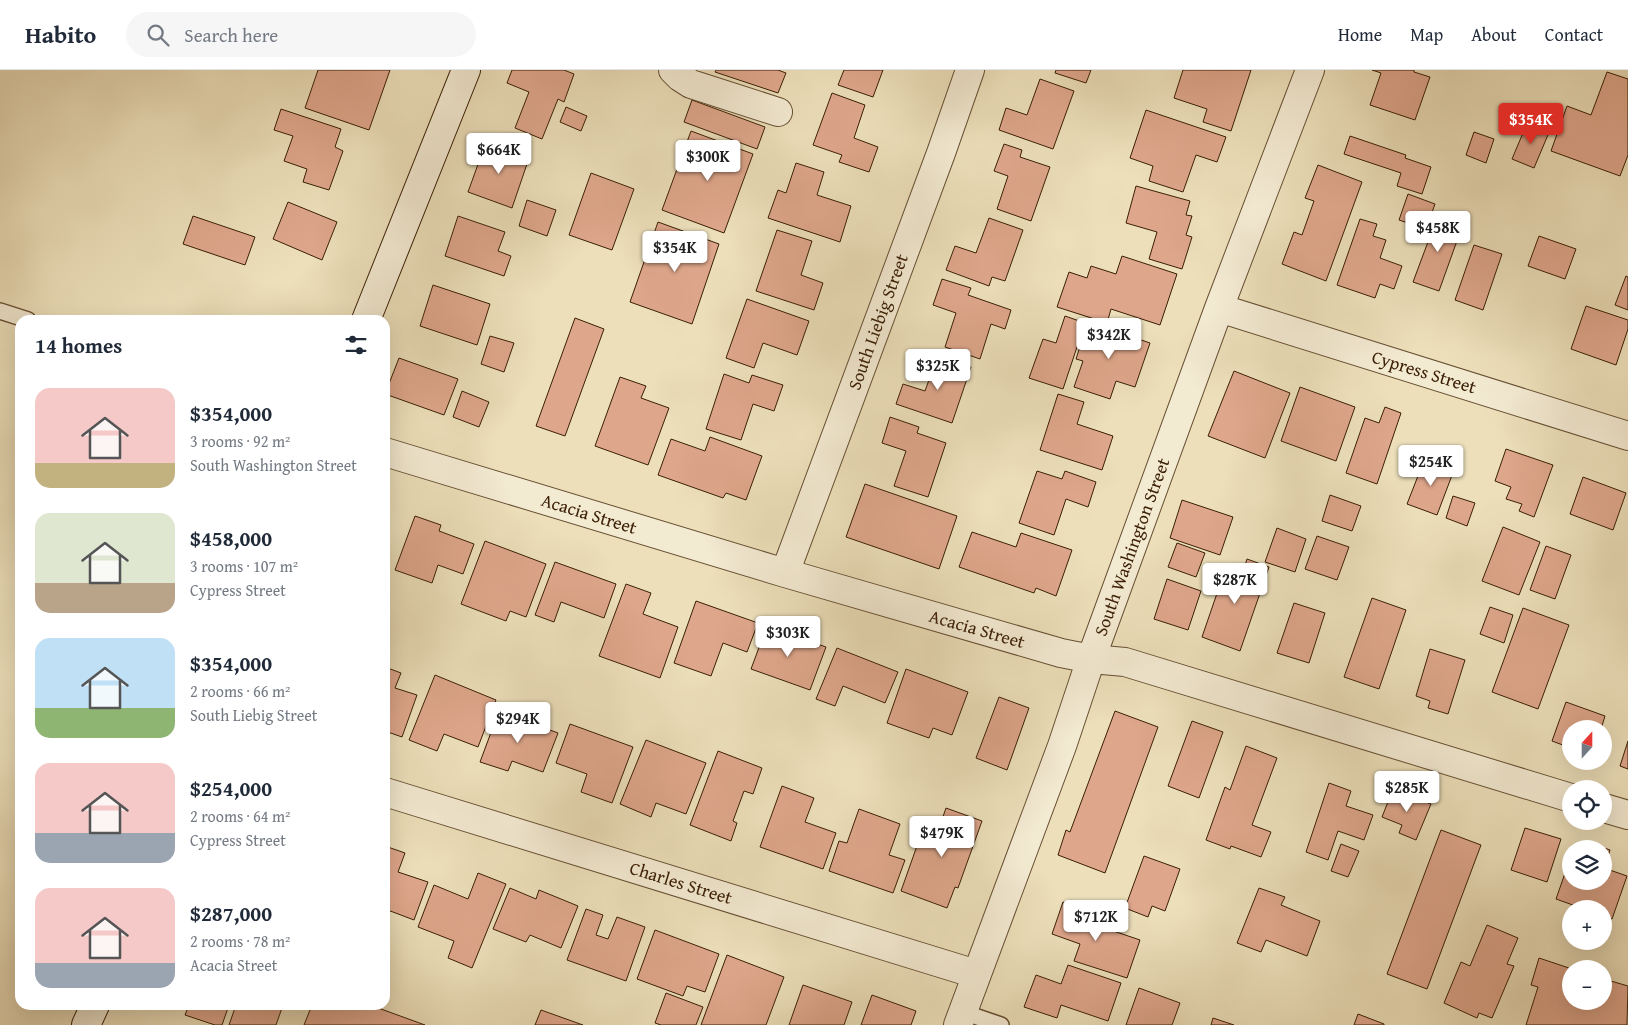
<!DOCTYPE html>
<meta charset="utf-8">
<style>
:root{--surface:#fff;--page:#f6f6f7;--text:#1f2937;--muted:#747a83;--line:#e0e1e3;--accent:#d93025}
body{margin:0;font-family:"Gentium Book Plus",serif;background:var(--page);color:var(--text);height:100vh;display:flex;flex-direction:column;font-size:19px;white-space:nowrap}
*{box-sizing:border-box;margin:0}
p{font-size:16px;color:var(--muted)}
.icon{flex:none;width:28px;height:28px;fill:none;stroke:currentColor;stroke-width:2;stroke-linecap:round;stroke-linejoin:round}
.map{position:relative;flex:1;overflow:hidden}
.sheet{position:absolute;left:15px;top:245px;width:375px;height:695px;display:flex;flex-direction:column;background:var(--surface);border-radius:15px;box-shadow:0 5px 20px #0002}
.sheet>*{flex:none}
.needle{width:32px;rotate:21deg}
.tools{position:absolute;left:1562px;top:650px;display:grid;gap:10px}
.tools a{display:grid;place-items:center;width:50px;height:50px;border-radius:50%;background:var(--surface);box-shadow:0 5px 20px #0002;font-size:25px}
.price{position:absolute;translate:-50% -42px;padding:0 11px;border-radius:5px;background:#fff;color:#222;font-size:16px;line-height:32px;filter:drop-shadow(0 1px 2px #0008)}
.price::after{content:'';position:absolute;left:50%;top:30px;width:15px;height:11px;margin-left:-8px;background:inherit;clip-path:polygon(0 0,100% 0,50% 100%)}
.price.selected{background:var(--accent);color:#fff}
ul{padding:0;list-style:none}
li{display:flex;align-items:center;gap:15px;height:125px;padding:0 20px}
li span{display:grid;place-items:center;flex:none;width:140px;height:100px;border-radius:15px;color:#555}
li>.icon{margin-inline-start:auto}
span .icon{width:60px;height:60px;fill:#fffc;stroke-width:1}
li b{font-size:21px}
h2{display:flex;justify-content:space-between;align-items:center;height:60px;padding:0 20px;font-size:21px}
header{display:flex;align-items:center;gap:30px;box-sizing:border-box;height:70px;padding:0 25px;background:var(--surface);border-bottom:1px solid var(--line)}
header strong{font-size:24px}
nav{display:flex;gap:28px;margin-inline-start:auto;font-size:18px}
.search{width:350px;height:45px;background:var(--page);display:flex;align-items:center;gap:12px;box-sizing:border-box;padding:0 18px;border-radius:28px;color:var(--muted);font-size:19px}
.map>svg:first-child{display:block}
.building{fill:#dea68b;stroke:#3b1f05}
.lines{fill:none;stroke-linecap:round;stroke-linejoin:round}
.lane-casing{stroke:#674f32;stroke-width:18}
.street-casing{stroke:#674f32;stroke-width:30}
.secondary-casing{stroke:#3b1f05;stroke-width:30}
.lane{stroke:#f3ead2;stroke-width:15}
.street{stroke:#f3ead2;stroke-width:28}
.secondary{stroke:#f3ead2;stroke-width:28}
.labels{text-anchor:middle;stroke-width:4;stroke-linejoin:round;paint-order:stroke}
.street-label{font-size:18px;fill:#3b1f05;stroke:#f3ead2}
</style>
<header>
<strong>Habito</strong>
<div class="search"><svg class="icon" aria-label="search" viewBox="0 0 24 24"><circle cx="10" cy="10" r="6"/><path d="M15 15l6 6"/></svg>Search here</div>
<nav><a>Home</a><a>Map</a><a>About</a><a>Contact</a></nav>
</header>
<div class="map">
<svg width="1628" height="955" viewBox="0 0 1628 955">
<rect width="100%" height="100%" fill="#ecdfba"/>
<filter id="stains"><feTurbulence type="fractalNoise" baseFrequency=".004" numOctaves="4"/><feColorMatrix values="0 0 0 0 .2 0 0 0 0 .09 0 0 0 0 .02 0 0 0 .5 -.17"/></filter>
<radialGradient id="worn" r=".72"><stop offset=".6" stop-color="#630" stop-opacity="0"/><stop offset="1" stop-color="#630" stop-opacity=".3"/></radialGradient>
<path class="building" d="M318,0H390L369,60L305,38Z
M512,0H564L574,4L564,32L558,29L542,69L515,58L529,22L507,13Z
M716,0H778L786,3L778,23L715,2Z
M844,0H883L873,27L838,15Z
M1056,0H1091L1086,13L1055,3Z
M1183,0H1251L1231,61L1203,52L1207,39L1174,28Z
M1372,0H1414V2L1430,7L1415,50L1370,35L1381,3Z
M1607,2L1628,9V85L1620,106L1551,81L1567,36L1591,45Z
M1040,9L1074,21L1053,79L999,60L1006,38L1027,45Z
M832,23L865,35L854,68L878,77L869,102L839,92L842,85L813,75Z
M692,30L765,57L757,79L684,52Z
M566,37L587,46L581,61L560,52Z
M281,39L341,59L335,77L343,81L329,120L303,112L307,99L284,91L293,66L274,60Z
M1146,40L1226,67L1217,92L1196,85L1183,122L1149,111L1153,96L1130,88Z
M1528,51L1550,60L1534,98L1512,89Z
M691,61L753,84L724,163L662,140Z
M1474,62L1494,69L1486,93L1466,85Z
M1350,66L1406,85L1405,88L1431,97L1422,124L1397,116L1401,103L1344,84Z
M486,72L529,88L512,138L468,122Z
M1004,74L1022,80L1020,87L1050,97L1031,151L997,139L1008,106L994,101Z
M796,93L824,102L817,125L851,136L840,172L768,148L778,120L786,123Z
M1318,95L1362,112L1326,211L1282,194L1294,162L1302,165L1314,131L1305,128Z
M591,103L634,119L612,180L569,165Z
M1136,116L1190,131L1186,145L1192,146L1186,165L1192,167L1182,199L1149,189L1157,162L1126,153Z
M1408,124L1435,134L1426,159L1399,150Z
M527,130L556,140L547,166L519,156Z
M288,132L337,152L322,190L273,169Z
M1438,145L1463,154L1439,221L1413,212Z
M193,146L255,167L245,195L183,174Z
M458,146L505,162L498,181L511,186L504,206L445,186Z
M989,148L1023,160L1005,211L992,207L989,216L946,200L955,176L976,183Z
M1360,149L1377,154L1373,166L1386,170L1380,188L1402,196L1394,219L1380,214L1375,228L1337,215Z
M658,152L719,174L692,254L630,232Z
M777,160L812,171L801,205L823,213L814,240L756,221Z
M1539,166L1576,179L1565,209L1528,196Z
M1474,175L1502,184L1483,240L1455,230Z
M1122,186L1177,204L1160,255L1111,239L1107,253L1057,237L1069,202L1087,208L1091,196L1116,204Z
M1626,206L1628,207V240L1615,235Z
M942,209L971,218L968,225L1011,240L1005,259L991,254L980,289L945,277L956,243L933,235Z
M433,215L490,234L477,275L420,256Z
M747,229L809,251L797,285L763,273L754,298L726,288Z
M1586,236L1628,250V259L1616,295L1571,279Z
M1065,246L1085,253L1063,319L1029,308L1043,269L1056,273Z
M575,248L604,259L565,366L536,356Z
M1088,252L1150,273L1135,317L1116,311L1110,329L1074,317L1083,291L1076,289Z
M490,266L514,273L504,302L481,294Z
M938,285L971,297L952,353L896,334L903,314L925,321Z
M399,288L458,309L444,345L385,324Z
M1234,301L1290,323L1265,388L1208,366Z
M724,304L749,313L752,305L783,315L774,341L753,334L741,370L706,359Z
M620,307L646,316L641,328L669,338L648,395L595,376Z
M1300,317L1355,337L1336,391L1281,371Z
M462,321L489,332L479,357L453,347Z
M1058,324L1084,332L1077,354L1113,366L1102,400L1040,380Z
M1385,337L1401,343L1377,414L1346,403L1365,348L1379,353Z
M890,347L919,357L917,363L946,373L928,427L894,416L906,381L882,373Z
M710,367L762,386L746,430L726,423L723,428L658,405L671,369L705,381Z
M1506,379L1553,395L1534,447L1519,441L1522,434L1506,429L1511,417L1495,411Z
M1425,388L1454,400L1437,445L1407,434Z
M1037,401L1062,409L1065,401L1096,412L1088,437L1066,429L1054,465L1019,453Z
M1583,407L1626,423L1613,460L1570,444Z
M865,414L957,446L939,499L846,467Z
M1330,425L1361,436L1352,461L1322,451Z
M1453,426L1475,433L1467,456L1446,448Z
M1182,430L1233,447L1220,485L1170,468Z
M415,446L441,455L439,461L474,474L463,504L438,495L432,513L395,500Z
M1503,457L1540,472L1519,525L1482,511Z
M1277,458L1306,469L1295,502L1265,492Z
M972,462L1016,477L1021,463L1072,480L1056,526L1036,518L1034,523L959,497Z
M1317,466L1349,477L1337,510L1305,499Z
M485,471L546,494L526,547L510,541L506,551L461,534Z
M1177,473L1205,483L1196,507L1168,497Z
M1546,476L1571,485L1555,529L1530,520Z
M1247,489L1269,497L1240,581L1202,567L1225,500L1242,505Z
M555,492L616,514L604,548L561,532L554,552L535,545Z
M1167,509L1201,521L1188,560L1154,549Z
M626,514L651,523L643,544L678,557L660,608L599,586Z
M1372,528L1406,540L1379,619L1344,607Z
M696,531L758,553L747,582L723,573L711,606L674,593Z
M1294,533L1325,543L1309,593L1277,583Z
M1490,537L1513,545L1504,573L1480,564Z
M1523,538L1569,555L1538,639L1492,622Z
M767,556L826,577L810,620L751,599Z
M837,578L898,602L885,633L843,616L835,636L816,629Z
M1430,579L1465,590L1448,644L1428,638L1430,631L1416,626Z
M385,597L401,603L395,618L417,625L402,667L385,661Z
M906,599L968,622L952,665L933,658L929,668L887,653Z
M435,605L496,630L478,677L444,664L437,681L409,670Z
M999,627L1029,638L1007,700L976,688Z
M1566,632L1605,646L1601,659H1571V678L1552,671Z
M499,641L558,663L543,702L512,691L508,701L480,692Z
M1115,641L1158,657L1105,803L1058,785L1066,760L1070,762Z
M1192,651L1223,662L1199,728L1168,716Z
M570,654L633,677L612,733L581,722L587,704L556,693Z
M646,670L706,693L686,744L656,733L651,747L620,734Z
M1628,671V699L1620,696Z
M1246,676L1277,688L1252,755L1271,762L1261,787L1231,776L1230,779L1206,770L1225,717L1230,720Z
M718,681L762,698L753,724L744,721L733,751L737,753L731,771L690,755Z
M1329,713L1351,721L1346,736L1373,745L1364,770L1338,761L1328,790L1306,782Z
M782,716L814,728L805,752L836,763L823,799L760,777Z
M1393,719L1431,734L1416,770L1399,763L1402,755L1382,747Z
M946,738L982,751L958,818L955,817L947,838L901,821L924,756L938,761Z
M859,739L900,754L889,785L905,790L893,823L829,801L839,771L847,773Z
M1525,758L1561,769L1547,812L1511,800Z
M1441,760L1481,775L1427,919L1387,904Z
M1341,774L1359,781L1348,807L1331,801Z
M1593,774L1610,780L1604,798L1627,806L1612,849L1604,846V839H1584L1556,829L1571,786V811H1604V779H1591Z
M385,776L405,783L398,802L428,812L414,850L385,839Z
M1144,786L1180,799L1165,841L1152,836L1148,847L1125,838Z
M478,803L506,814L472,898L448,888L454,871L418,857L434,815L468,829Z
M510,818L536,829L539,820L578,836L561,878L530,865L526,872L493,859Z
M1259,818L1285,827L1281,835L1320,851L1307,886L1266,870L1261,882L1237,873Z
M1063,832L1094,843L1090,853L1140,870L1127,908L1074,891L1080,874L1052,864Z
M586,839L603,845L596,865L608,869L617,847L645,857L626,911L567,890Z
M1487,855L1518,868L1507,894L1514,896L1492,948L1479,943L1477,948L1444,933L1461,892L1470,896Z
M655,860L719,884L705,922L687,916L683,926L637,909Z
M727,885L784,907L766,955H701Z
M1539,888L1572,899L1571,931H1604V909L1628,916L1627,955H1526L1538,917L1531,915Z
M1068,895L1121,913L1108,951L1061,935L1057,948L1024,937L1036,905L1061,914Z
M803,915L852,932L844,955H789Z
M1139,918L1180,933L1172,955H1126Z
M666,923L703,937L696,955H661L655,953Z
M872,925L916,941L911,955H861Z
M189,935H229L222,955H215L185,945Z
M236,935H283L276,955H229Z
M312,935H370L425,955H304Z
M541,940L583,955H535Z
M1358,944L1384,954V955H1354Z
M1213,948L1234,955H1211Z"/>
<g class="lines">
<defs>
<path id="lane" d="M0,241L28,250
M963,942L1001,955"/>
<path id="street" d="M673,0L680,7L691,14L778,42
M1219,238L1628,366
M385,382L785,503L1061,583L1091,589L1125,592L1571,728
M785,503L941,83L970,0
M385,722L976,904
M1604,738L1628,745
M958,955L1062,676L1091,589L1219,238L1310,0"/>
<path id="secondary" d="M366,250L466,0
M86,955L95,935"/>
</defs>
<use href="#lane" class="lane-casing"/>
<use href="#street" class="street-casing"/>
<use href="#secondary" class="secondary-casing"/>
<use href="#lane" class="lane"/>
<use href="#street" class="street"/>
<use href="#secondary" class="secondary"/>
</g>
<g class="labels">
<g class="street-label">
<text transform="translate(878 252) rotate(-70)" y="6">South Liebig Street</text>
<text transform="translate(1424 302) rotate(17)" y="6">Cypress Street</text>
<text transform="translate(589 444) rotate(17)" y="6">Acacia Street</text>
<text transform="translate(1132 477) rotate(-70)" y="6">South Washington Street</text>
<text transform="translate(977 559) rotate(16)" y="6">Acacia Street</text>
<text transform="translate(681 813) rotate(17)" y="6">Charles Street</text>
</g>
</g>
<rect width="100%" height="100%" filter="url(#stains)"/>
<rect width="100%" height="100%" fill="url(#worn)"/>
</svg>
<div class="tools">
<a><svg class="needle" viewBox="-14 -14 28 28"><path d="M0-13l5 13h-10z" fill="#e53935"/><path d="M0 13l5-13h-10z" fill="#747a83"/></svg></a>
<a><svg class="icon" aria-label="locate" viewBox="0 0 24 24"><circle cx="12" cy="12" r="6"/><path d="M12 2v4M12 18v4M2 12h4M18 12h4"/></svg></a>
<a><svg class="icon" aria-label="layers" viewBox="0 0 24 24"><path d="M12 4l9 5-9 5-9-5zM3 14l9 5 9-5"/></svg></a>
<a>+</a>
<a>−</a>
</div>
<b class="price selected" style="left:1531px;top:75px">$354K</b>
<b class="price" style="left:499px;top:105px">$664K</b>
<b class="price" style="left:708px;top:112px">$300K</b>
<b class="price" style="left:1438px;top:183px">$458K</b>
<b class="price" style="left:675px;top:203px">$354K</b>
<b class="price" style="left:1109px;top:290px">$342K</b>
<b class="price" style="left:938px;top:321px">$325K</b>
<b class="price" style="left:1431px;top:417px">$254K</b>
<b class="price" style="left:1235px;top:535px">$287K</b>
<b class="price" style="left:788px;top:588px">$303K</b>
<b class="price" style="left:518px;top:674px">$294K</b>
<b class="price" style="left:1407px;top:743px">$285K</b>
<b class="price" style="left:942px;top:788px">$479K</b>
<b class="price" style="left:1096px;top:872px">$712K</b>
<section class="sheet">
<h2>14 homes<svg class="icon" aria-label="filters" viewBox="0 0 24 24"><path d="M4 7h16M4 17h16"/><circle cx="9" cy="7" r="2"/><circle cx="15" cy="17" r="2"/></svg></h2>
<ul>
<li><span style="background:linear-gradient(#f6c9c9 75%,#c2b280 0)"><svg class="icon" aria-label="home" viewBox="0 0 24 24"><path d="M3 11l9-7 9 7M6 9v11h12V9"/></svg></span><div><b>$354,000</b><p>3 rooms · 92 m²</p><p>South Washington Street</p></div></li>
<li><span style="background:linear-gradient(#dfe7d0 70%,#b9a48a 0)"><svg class="icon" aria-label="home" viewBox="0 0 24 24"><path d="M3 11l9-7 9 7M6 9v11h12V9"/></svg></span><div><b>$458,000</b><p>3 rooms · 107 m²</p><p>Cypress Street</p></div></li>
<li><span style="background:linear-gradient(#bfe0f5 70%,#8fb573 0)"><svg class="icon" aria-label="home" viewBox="0 0 24 24"><path d="M3 11l9-7 9 7M6 9v11h12V9"/></svg></span><div><b>$354,000</b><p>2 rooms · 66 m²</p><p>South Liebig Street</p></div></li>
<li><span style="background:linear-gradient(#f6c9c9 70%,#9aa5b1 0)"><svg class="icon" aria-label="home" viewBox="0 0 24 24"><path d="M3 11l9-7 9 7M6 9v11h12V9"/></svg></span><div><b>$254,000</b><p>2 rooms · 64 m²</p><p>Cypress Street</p></div></li>
<li><span style="background:linear-gradient(#f6c9c9 75%,#9aa5b1 0)"><svg class="icon" aria-label="home" viewBox="0 0 24 24"><path d="M3 11l9-7 9 7M6 9v11h12V9"/></svg></span><div><b>$287,000</b><p>2 rooms · 78 m²</p><p>Acacia Street</p></div></li>
</ul>
</section>
</div>
